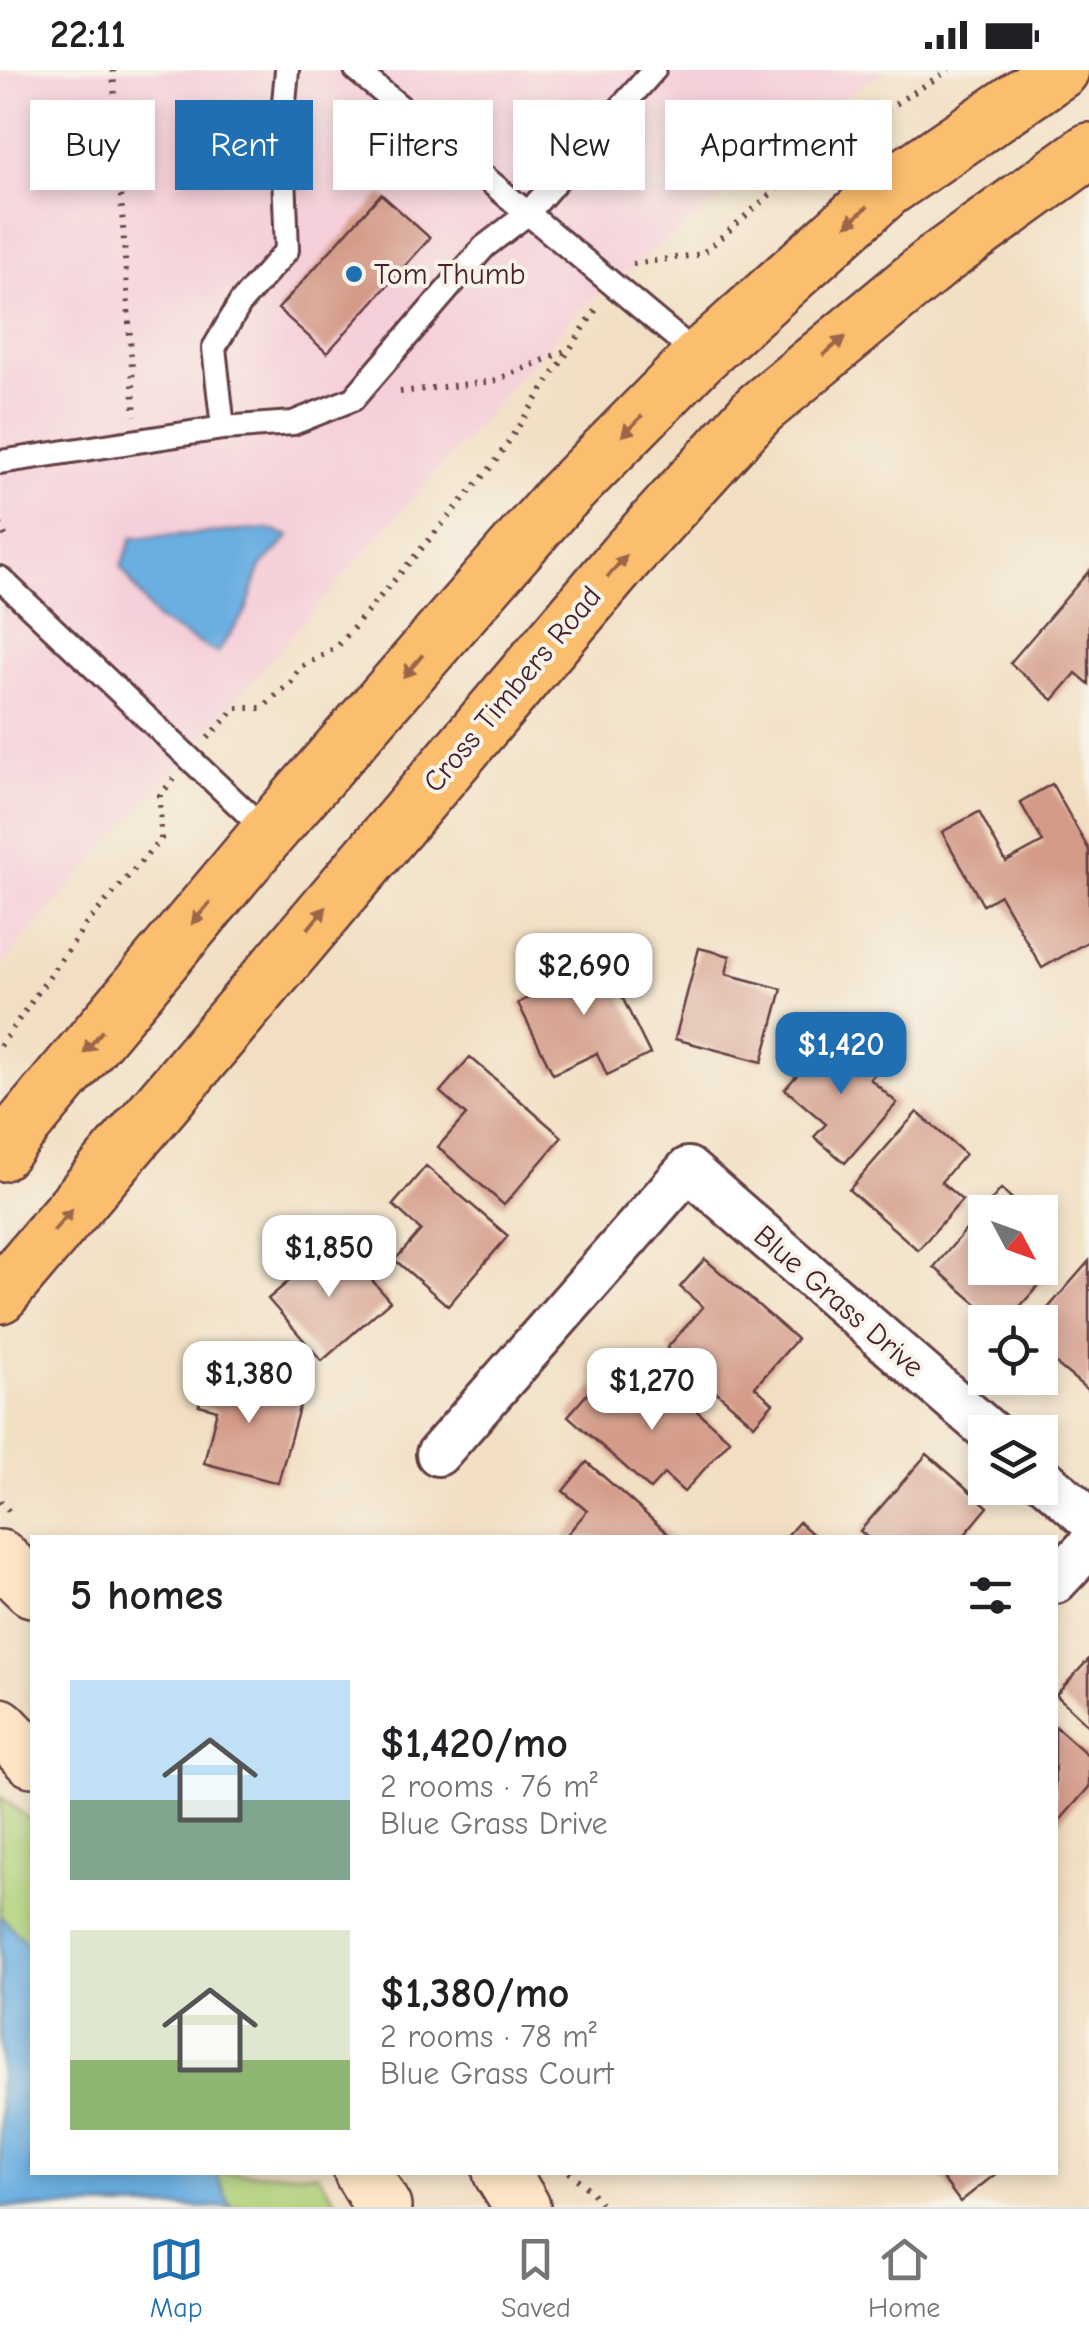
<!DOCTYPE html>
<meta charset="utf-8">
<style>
:root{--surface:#fff;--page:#f2f2f2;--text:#202124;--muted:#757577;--line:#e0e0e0;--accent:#1f6fb2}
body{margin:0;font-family:"Comic Neue",sans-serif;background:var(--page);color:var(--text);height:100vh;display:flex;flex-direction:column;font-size:38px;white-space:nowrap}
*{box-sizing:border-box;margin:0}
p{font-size:32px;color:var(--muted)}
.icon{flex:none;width:55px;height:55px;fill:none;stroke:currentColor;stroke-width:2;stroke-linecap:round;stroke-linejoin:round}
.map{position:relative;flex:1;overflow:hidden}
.drawer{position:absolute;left:30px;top:1465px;width:1028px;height:640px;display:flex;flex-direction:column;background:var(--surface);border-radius:0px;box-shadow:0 5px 15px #0003}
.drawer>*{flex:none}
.banner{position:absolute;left:30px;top:30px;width:1030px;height:90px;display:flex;gap:20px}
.needle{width:65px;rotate:131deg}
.buttons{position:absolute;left:968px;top:1125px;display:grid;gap:20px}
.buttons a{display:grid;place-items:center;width:90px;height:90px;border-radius:0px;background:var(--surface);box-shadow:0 5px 15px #0003;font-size:50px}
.price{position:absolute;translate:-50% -85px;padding:0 22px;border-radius:20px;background:#fff;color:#222;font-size:32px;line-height:65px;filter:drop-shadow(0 2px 5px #0008)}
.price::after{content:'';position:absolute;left:50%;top:60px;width:30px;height:22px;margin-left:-15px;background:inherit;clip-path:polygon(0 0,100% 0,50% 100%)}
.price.on{background:var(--accent);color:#fff}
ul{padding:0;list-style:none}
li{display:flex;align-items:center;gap:30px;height:250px;padding:0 40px}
li span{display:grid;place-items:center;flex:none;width:280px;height:200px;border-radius:0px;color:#555}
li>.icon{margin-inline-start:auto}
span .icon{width:120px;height:120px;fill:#fffc;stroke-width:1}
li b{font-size:42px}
h2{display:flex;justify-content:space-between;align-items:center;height:120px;padding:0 40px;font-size:42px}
.chip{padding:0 35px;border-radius:0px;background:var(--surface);box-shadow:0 5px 15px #0003;font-size:35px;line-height:90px}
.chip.on{background:var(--accent);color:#fff}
.status{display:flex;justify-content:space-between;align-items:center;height:70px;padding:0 50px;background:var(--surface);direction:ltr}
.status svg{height:28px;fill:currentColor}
.menu{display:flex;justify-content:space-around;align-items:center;height:140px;border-top:2px solid var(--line);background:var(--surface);font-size:28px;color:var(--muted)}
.menu a{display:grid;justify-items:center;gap:5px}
.menu .on{color:var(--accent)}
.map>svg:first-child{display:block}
.built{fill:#f5cfd9}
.green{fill:#afd078;stroke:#7c7852;stroke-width:2.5}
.water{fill:#6bafe1;stroke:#5a6786;stroke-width:2.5}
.building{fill:#d49b89}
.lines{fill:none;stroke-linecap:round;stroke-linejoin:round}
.service-casing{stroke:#633c42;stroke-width:28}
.minor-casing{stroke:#633c42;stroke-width:48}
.secondary-casing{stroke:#633c42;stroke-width:60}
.primary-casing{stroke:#633c42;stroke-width:60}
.path{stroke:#633c42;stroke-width:6;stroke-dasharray:2.5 8;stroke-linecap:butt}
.service{stroke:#fff;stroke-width:22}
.minor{stroke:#fff;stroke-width:42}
.secondary{stroke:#fde5c5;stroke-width:55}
.primary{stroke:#fbbd6e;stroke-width:55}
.oneway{fill:#9a6649}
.poi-dot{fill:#1f6fb2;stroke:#f7f3e8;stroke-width:4}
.labels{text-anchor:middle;stroke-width:8;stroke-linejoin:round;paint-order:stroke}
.poi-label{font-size:30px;fill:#4a1f2b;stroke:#f7f3e8;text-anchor:start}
.street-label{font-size:30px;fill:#4a1f2b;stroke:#f7f3e8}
</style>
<div class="status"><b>22:11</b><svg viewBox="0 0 49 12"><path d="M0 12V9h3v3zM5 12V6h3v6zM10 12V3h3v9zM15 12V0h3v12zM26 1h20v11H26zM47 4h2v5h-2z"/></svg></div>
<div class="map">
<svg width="1089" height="2137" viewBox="0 0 1089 2137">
<rect width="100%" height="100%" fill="#f7f3e8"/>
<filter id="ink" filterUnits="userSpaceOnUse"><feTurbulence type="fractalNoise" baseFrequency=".01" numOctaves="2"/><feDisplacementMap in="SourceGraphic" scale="20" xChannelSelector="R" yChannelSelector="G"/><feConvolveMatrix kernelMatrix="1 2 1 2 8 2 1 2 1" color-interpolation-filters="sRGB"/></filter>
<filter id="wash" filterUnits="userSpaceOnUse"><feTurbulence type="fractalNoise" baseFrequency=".0048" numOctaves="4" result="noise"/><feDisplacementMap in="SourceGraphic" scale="40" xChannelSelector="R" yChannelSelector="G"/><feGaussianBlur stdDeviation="2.25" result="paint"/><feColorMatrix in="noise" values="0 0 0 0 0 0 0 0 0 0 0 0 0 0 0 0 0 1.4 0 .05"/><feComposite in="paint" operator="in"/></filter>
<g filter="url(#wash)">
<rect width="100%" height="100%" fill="#f2dfc3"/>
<path class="built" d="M0,0H886L858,17L578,241L0,896Z"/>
<path class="green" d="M0,1726L32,1751V2102L317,2103L340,2137H0Z"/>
<path class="water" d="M268,459L290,466L260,498L246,541L217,583L157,550L121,497L132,468Z
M0,1845L32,1879V2102L216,2103L231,2137H0Z"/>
<g id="blocks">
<path class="building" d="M381,124L430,168L327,283L278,239Z
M1089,501V614L1076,603L1053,630L1010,593Z
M1052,714L1089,780V871L1042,898L1000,825L983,835L942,762L979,742L1006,792L1043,772L1020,732Z
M597,876L650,984L607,1005L597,983L553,1004L518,933L565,910L559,895Z
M699,878L730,886L726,904L782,919L762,992L675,969Z
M833,963L877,1001L870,1009L897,1033L845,1093L814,1067L826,1054L785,1019Z
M470,987L562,1067L504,1135L438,1077L466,1045L440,1022Z
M917,1042L965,1084L941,1112L962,1130L918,1180L849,1120Z
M426,1096L508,1166L448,1236L395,1190L421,1160L393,1135Z
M1001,1119L1027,1142H985V1198H1037L1047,1206L1006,1252H998L934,1197Z
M337,1170L390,1231L322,1291L268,1229Z
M705,1189L797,1269L755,1317L773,1333L754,1355L667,1278L703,1237L680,1217Z
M1089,1191V1321L1053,1291L1047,1299L1040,1293V1252H1036Z
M651,1301L730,1370L684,1422L664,1404L650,1419L568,1346L595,1315L619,1337Z
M208,1302L302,1327L278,1413L204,1393L217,1340L199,1335Z
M927,1384L988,1437L962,1468H868L860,1461Z
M587,1392L673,1468H564L587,1441L563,1421Z
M799,1452L817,1468H785Z
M1089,1589V1656L1056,1625Z
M1055,1656L1089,1686V1717L1055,1756Z
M938,2102H998L960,2132Z"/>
</g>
</g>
<g filter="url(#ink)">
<use href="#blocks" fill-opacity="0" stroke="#633c42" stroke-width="2.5"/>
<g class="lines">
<defs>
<path id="service" d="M356,0L700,287
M223,358L214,278L241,232L287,180L282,54L287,0
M0,392L223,358L293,353L353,329L484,177L527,144L654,0
M0,508L268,763"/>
<path id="minor" d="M438,1384L688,1099L990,1362
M1040,1406L1089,1449
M1055,1512L1089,1476"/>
<path id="secondary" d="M0,1488L32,1519
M0,1656L32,1689
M362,2102L383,2137
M501,2102L522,2137"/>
<path id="primary" d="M0,1083L268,763L556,433L700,287L887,119L1061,0
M0,1225L626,486L759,339L941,188L1089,81"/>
</defs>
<use href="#service" class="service-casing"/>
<use href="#minor" class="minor-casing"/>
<use href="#secondary" class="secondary-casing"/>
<use href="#primary" class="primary-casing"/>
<path class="path" d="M113,0L135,346
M633,194L702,184L781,115L870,50L949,0
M400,322L494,311L565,281
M0,454L6,468
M208,668L236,638H262L291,612L301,597L337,577L493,395L597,238
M0,976L88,852L161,769L160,725L175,708
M0,1431L12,1445
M569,2102L591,2121L603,2137"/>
<use href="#service" class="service"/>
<use href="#minor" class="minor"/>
<use href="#secondary" class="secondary"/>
<use href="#primary" class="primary"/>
</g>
<defs><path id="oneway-solid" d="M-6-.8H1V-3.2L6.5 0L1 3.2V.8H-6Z" transform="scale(2.5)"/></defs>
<g class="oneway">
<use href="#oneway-solid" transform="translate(857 146) rotate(138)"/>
<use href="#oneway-solid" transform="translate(834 276) rotate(-40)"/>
<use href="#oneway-solid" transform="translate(632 356) rotate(135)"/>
<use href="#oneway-solid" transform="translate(617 496) rotate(-49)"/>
<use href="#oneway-solid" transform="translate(413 596) rotate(131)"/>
<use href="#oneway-solid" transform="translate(201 843) rotate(130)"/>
<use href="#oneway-solid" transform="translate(317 848) rotate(-50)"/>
<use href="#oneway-solid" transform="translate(93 972) rotate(130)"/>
<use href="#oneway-solid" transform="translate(63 1150) rotate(-50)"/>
</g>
</g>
<circle class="poi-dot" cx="354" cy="204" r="10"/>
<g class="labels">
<g class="poi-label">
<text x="374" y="214">Tom Thumb</text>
</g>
<g class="street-label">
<text transform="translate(512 619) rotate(-50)" y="10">Cross Timbers Road</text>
<text transform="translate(839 1231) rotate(41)" y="10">Blue Grass Drive</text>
</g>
</g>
</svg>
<div class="buttons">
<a><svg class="needle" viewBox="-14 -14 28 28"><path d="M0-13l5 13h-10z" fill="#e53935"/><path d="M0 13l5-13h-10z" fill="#757577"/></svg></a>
<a><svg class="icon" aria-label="locate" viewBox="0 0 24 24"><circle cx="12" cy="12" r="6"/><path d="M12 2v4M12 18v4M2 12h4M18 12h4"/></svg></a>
<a><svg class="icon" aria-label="layers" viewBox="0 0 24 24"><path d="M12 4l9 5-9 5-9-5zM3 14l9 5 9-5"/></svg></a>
</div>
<b class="price" style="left:584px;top:948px">$2,690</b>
<b class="price on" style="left:841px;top:1027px">$1,420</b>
<b class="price" style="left:329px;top:1230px">$1,850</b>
<b class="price" style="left:249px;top:1356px">$1,380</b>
<b class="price" style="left:652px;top:1363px">$1,270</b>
<div class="banner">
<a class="chip">Buy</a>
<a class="chip on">Rent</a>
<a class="chip">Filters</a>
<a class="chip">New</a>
<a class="chip">Apartment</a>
</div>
<section class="drawer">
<h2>5 homes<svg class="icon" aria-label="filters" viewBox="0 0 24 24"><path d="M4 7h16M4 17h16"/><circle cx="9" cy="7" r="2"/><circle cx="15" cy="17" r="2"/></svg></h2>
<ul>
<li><span style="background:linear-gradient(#bfe0f5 60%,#7fa58c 0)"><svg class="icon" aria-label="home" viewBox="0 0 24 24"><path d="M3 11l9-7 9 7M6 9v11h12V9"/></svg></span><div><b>$1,420/mo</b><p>2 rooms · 76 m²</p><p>Blue Grass Drive</p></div></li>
<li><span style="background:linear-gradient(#dfe7d0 65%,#8fb573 0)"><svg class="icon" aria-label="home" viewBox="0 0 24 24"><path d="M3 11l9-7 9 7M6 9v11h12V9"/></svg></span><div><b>$1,380/mo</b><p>2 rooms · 78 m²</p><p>Blue Grass Court</p></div></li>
</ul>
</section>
</div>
<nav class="menu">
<a class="on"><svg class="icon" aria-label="map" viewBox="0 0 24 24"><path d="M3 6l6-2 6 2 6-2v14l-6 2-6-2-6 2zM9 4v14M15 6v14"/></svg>Map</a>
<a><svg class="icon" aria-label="saved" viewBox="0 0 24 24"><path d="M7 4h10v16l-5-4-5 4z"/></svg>Saved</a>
<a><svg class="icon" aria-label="home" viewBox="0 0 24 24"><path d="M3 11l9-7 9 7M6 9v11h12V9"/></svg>Home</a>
</nav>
